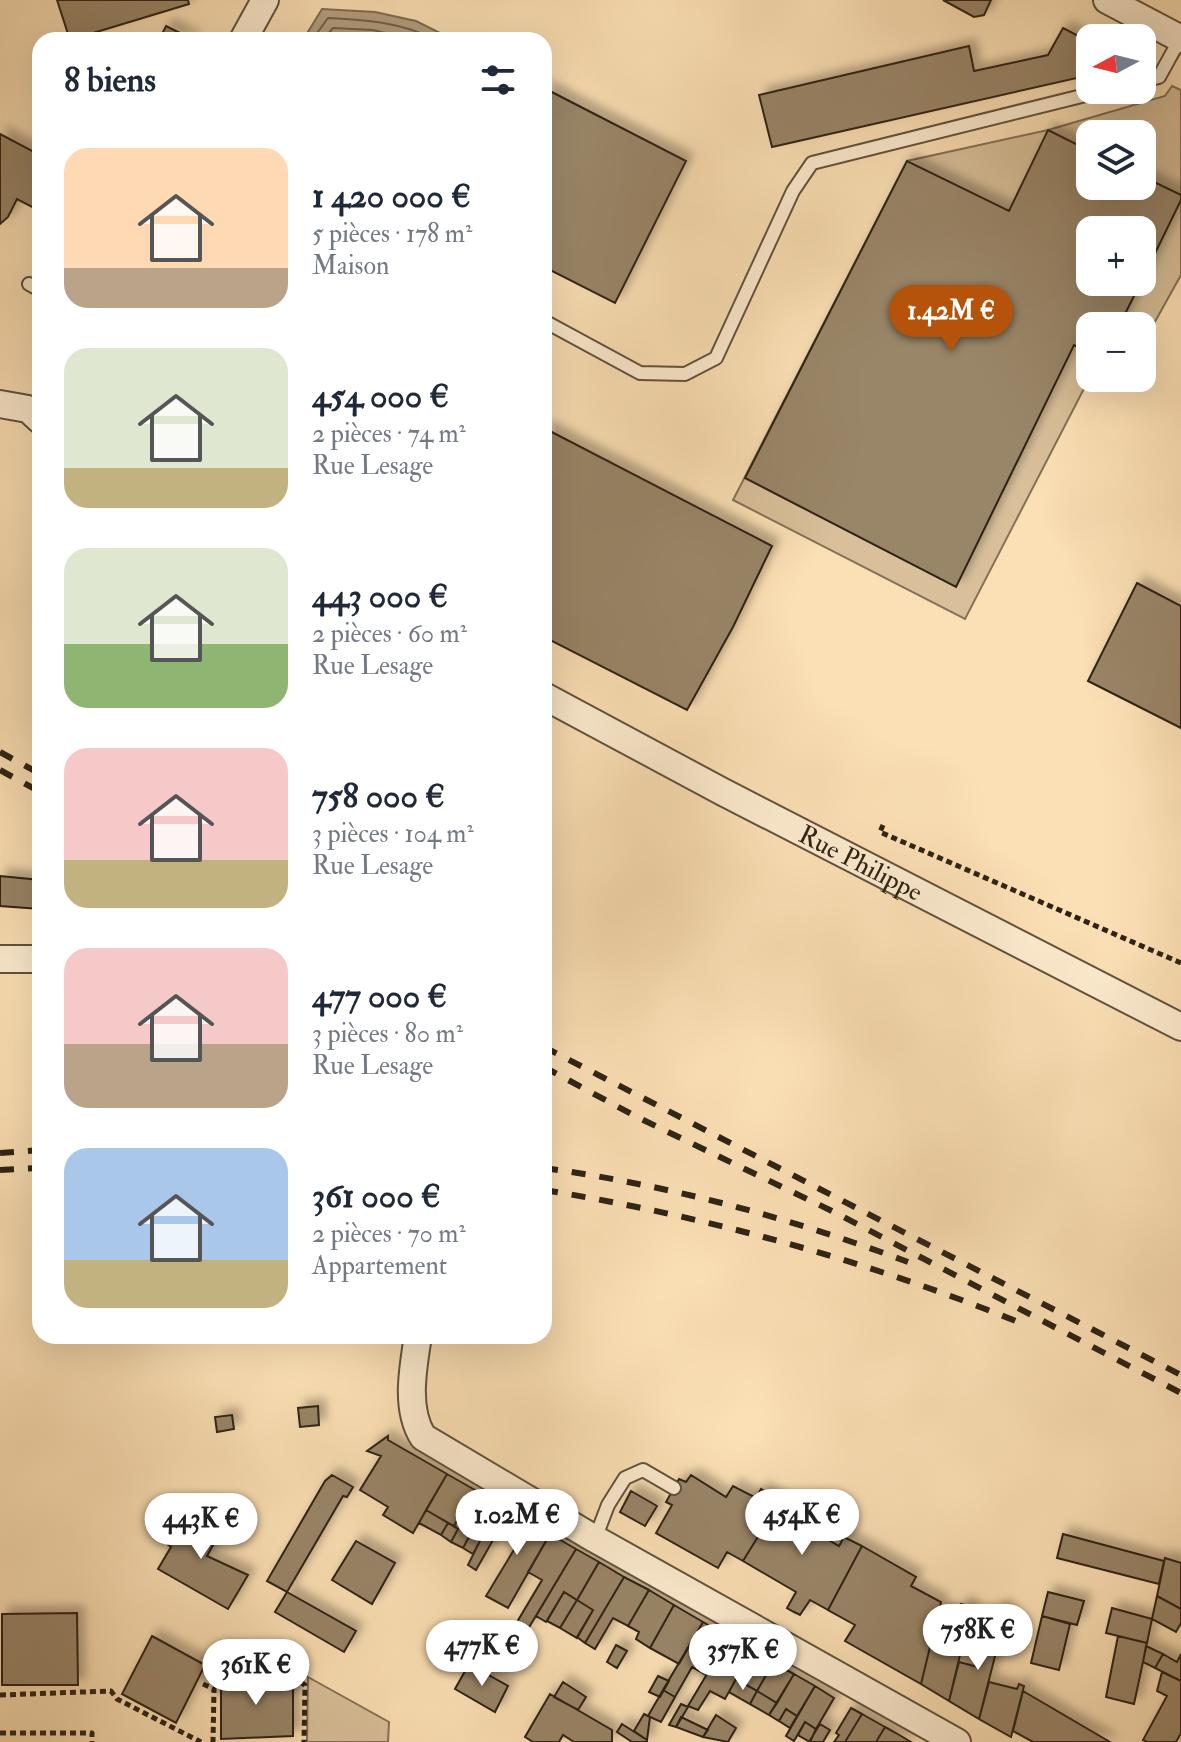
<!DOCTYPE html>
<html lang="fr">
<meta charset="utf-8">
<style>
:root{--surface:#fff;--page:#f2f2f3;--text:#1f2937;--muted:#747a83;--accent:#b45309}
body{margin:0;font-family:"IM FELL Double Pica",serif;background:var(--page);color:var(--text);height:100vh;display:flex;flex-direction:column;font-size:30px;white-space:nowrap}
*{box-sizing:border-box;margin:0}
p{font-size:26px;color:var(--muted)}
.icon{flex:none;width:44px;height:44px;fill:none;stroke:currentColor;stroke-width:2;stroke-linecap:round;stroke-linejoin:round}
.map{position:relative;flex:1;overflow:hidden}
.panel{position:absolute;left:32px;top:32px;width:520px;height:1312px;display:flex;flex-direction:column;background:var(--surface);border-radius:24px;box-shadow:0 8px 32px #0002}
.panel>*{flex:none}
.needle{width:52px;rotate:263deg}
.tools{position:absolute;left:1076px;top:24px;display:grid;gap:16px}
.tools a{display:grid;place-items:center;width:80px;height:80px;border-radius:16px;background:var(--surface);box-shadow:0 8px 32px #0002;font-size:40px}
.price{position:absolute;translate:-50% -68px;padding:0 18px;border-radius:28px;background:#fff;color:#222;font-size:26px;line-height:52px;filter:drop-shadow(0 2px 4px #0008)}
.price::after{content:'';position:absolute;left:50%;top:48px;width:24px;height:18px;margin-left:-12px;background:inherit;clip-path:polygon(0 0,100% 0,50% 100%)}
.price.selected{background:var(--accent);color:#fff}
ul{padding:0;list-style:none}
li{display:flex;align-items:center;gap:24px;height:200px;padding:0 32px}
li span{display:grid;place-items:center;flex:none;width:224px;height:160px;border-radius:24px;color:#555}
li>.icon{margin-inline-start:auto}
span .icon{width:96px;height:96px;fill:#fffc;stroke-width:1}
li b{font-size:34px}
h2{display:flex;justify-content:space-between;align-items:center;height:96px;padding:0 32px;font-size:34px}
.map>svg:first-child{display:block}
.green{fill:#d9c09a;stroke:#837258;stroke-width:2;fill-rule:evenodd}
.water{fill:#b6a07f;stroke:#7f6e55;stroke-width:2}
.lines{fill:none;stroke-linecap:round;stroke-linejoin:round}
.shore{stroke:#72624a;stroke-width:2}
.building{fill:#998568;stroke:#2d2315;stroke-width:2;filter:url(#shadow)}
.lane-casing{stroke:#61523d;stroke-width:16}
.street-casing{stroke:#61523d;stroke-width:30}
.path{stroke:#2d2315;stroke-width:5;stroke-dasharray:6 4;stroke-linecap:butt}
.lane{stroke:#fdebcf;stroke-width:12}
.street{stroke:#fdebcf;stroke-width:26}
.rail{stroke:#2d2315;stroke-width:6;stroke-dasharray:14 14;stroke-linecap:butt}
.labels{text-anchor:middle;stroke-width:7;stroke-linejoin:round;paint-order:stroke}
.street-label{font-size:26px;fill:#2d2315;stroke:#fdebcf}
</style>
<div class="map">
<svg width="1181" height="1742" viewBox="0 0 1181 1742">
<defs>
<filter id="shadow"><feDropShadow dx="7" dy="-7" stdDeviation="4" flood-color="#0004"/></filter>
</defs>
<rect width="100%" height="100%" fill="#fce0b5"/>
<filter id="stains"><feTurbulence type="fractalNoise" baseFrequency=".0025" numOctaves="4"/><feColorMatrix values="0 0 0 0 .2 0 0 0 0 .09 0 0 0 0 .02 0 0 0 .5 -.17"/></filter>
<radialGradient id="worn" r=".72"><stop offset=".6" stop-color="#630" stop-opacity="0"/><stop offset="1" stop-color="#630" stop-opacity=".3"/></radialGradient>
<path class="green" d="M1172,86L1181,90V275L1142,345V326H1090V377L965,619L733,500L907,161L1048,130L1165,96ZM1090,134H1142V186H1090ZM1090,230H1142V282H1090Z
M308,1677L389,1722L388,1742H307Z"/>
<path class="water" d="M322,9L375,12L416,21L454,40H303Z"/>
<g class="lines">
<path class="shore" d="M312,40L328,18C366,20 401,22 436,40
M323,40L333,28L373,30L414,40"/>
</g>
<path class="building" d="M57,0H188L189,4L70,40Z
M943,0H991L984,15L974,17Z
M166,26L194,40H175L162,34Z
M1063,28L1090,42V75L772,147L759,95L969,46L974,71L1048,55Z
M544,88L686,161L615,303L544,267Z
M1048,130L1090,151V186H1142V176L1181,195V200L1142,280V230H1090V282H1141L1119,326H1090V353L1074,345L956,587L745,478L907,161L1009,211Z
M0,134L40,155V196L34,208L17,199L8,217L0,224Z
M544,428L772,546L733,627L687,710L544,637Z
M1137,583L1181,606V728L1088,681Z
M0,876L40,880V909L0,906Z
M318,1406L319,1425L300,1427L298,1408Z
M232,1415L234,1429L217,1432L215,1417Z
M388,1436V1440L447,1474L413,1533L383,1515L388,1507L360,1490L381,1456L367,1451Z
M447,1474L475,1490L454,1526L426,1510Z
M332,1475L353,1487L347,1497L343,1496L287,1592L267,1581L325,1481Z
M691,1475L726,1497L733,1486L756,1498L761,1489L780,1501L743,1561L727,1552L718,1568L656,1533L672,1505L666,1502L679,1479L686,1482Z
M475,1490L510,1510L476,1570L468,1565L480,1541L470,1535L463,1548L451,1542L458,1529L454,1526Z
M631,1491L657,1506L645,1526L620,1512Z
M780,1501L832,1530L827,1539L839,1546L844,1537L862,1546L828,1610L810,1600L800,1615L794,1612L787,1608L796,1592L743,1561Z
M186,1508L222,1529L207,1556L248,1575L228,1609L158,1569L171,1547L166,1543Z
M426,1510L448,1523L441,1535L419,1523Z
M510,1510L550,1534L508,1608L486,1596L518,1543L498,1531Z
M448,1523L458,1529L451,1542L441,1535Z
M550,1534L576,1549L528,1629L517,1622L542,1580L528,1572Z
M1063,1534L1164,1561L1159,1584L1057,1558Z
M470,1535L480,1541L473,1554L463,1548Z
M356,1541L395,1563L372,1604L332,1580Z
M862,1546L916,1577L911,1586L941,1602L921,1684L845,1641L855,1625L828,1610Z
M576,1549L599,1562L577,1600L564,1592L546,1622L536,1616Z
M1165,1558L1181,1563V1609L1157,1596Z
M599,1562L624,1577L585,1643L577,1637L593,1610L577,1600Z
M624,1577L649,1590L628,1626L613,1618L595,1649L585,1643Z
M649,1590L674,1605L650,1648L636,1639L639,1632L628,1626Z
M287,1592L356,1631L344,1652L275,1612Z
M564,1592L577,1600L560,1628L547,1621Z
M1048,1592L1084,1601L1077,1625L1042,1616Z
M1157,1596L1181,1609V1623L1176,1632L1152,1619Z
M577,1600L593,1610L577,1638L560,1628Z
M961,1604L972,1607L967,1628L956,1625Z
M674,1605L703,1622L679,1664L650,1648Z
M997,1607L1007,1609L979,1719L949,1701L959,1662L978,1667L982,1656L978,1655L984,1633L990,1634Z
M1112,1608L1152,1619L1147,1643L1106,1633Z
M939,1610L952,1613L942,1651L960,1655L949,1701L921,1684Z
M77,1613L78,1685H2V1614Z
M1042,1616L1070,1624L1059,1670L1031,1663Z
M703,1622L729,1637L706,1675L692,1667L675,1697L663,1690Z
M152,1636L205,1665L176,1723L122,1694Z
M1118,1636L1147,1643L1134,1704L1106,1697Z
M729,1637L752,1650L725,1699L710,1691L698,1710L688,1706Z
M616,1645L627,1651L617,1668L607,1662Z
M1146,1646L1163,1654L1155,1668L1143,1662Z
M752,1650L773,1663L757,1691L736,1679Z
M1163,1654L1177,1662L1181,1654V1681L1155,1668Z
M773,1663L794,1674L777,1703L757,1691Z
M469,1664L508,1686L495,1712L455,1689Z
M1162,1672L1181,1681V1733L1176,1742H1147L1143,1740L1167,1696L1157,1691Z
M794,1674L815,1686L797,1716L786,1709L779,1721L769,1715Z
M221,1675H274L293,1687V1736L221,1739Z
M658,1676L669,1681L660,1697L649,1692Z
M736,1679L757,1691L750,1704L729,1692Z
M563,1682L586,1697L578,1710L554,1697Z
M989,1682L1017,1689L1019,1684L1024,1686L1011,1737L979,1719Z
M815,1686L834,1698L816,1729L805,1722L794,1741L786,1736Z
M663,1690L675,1697L661,1722L648,1716Z
M757,1691L777,1703L769,1715L750,1704Z
M1023,1691L1110,1742H1033L1013,1731Z
M550,1694L612,1730V1742H574L563,1735L559,1742H533L525,1737Z
M681,1704L688,1707L676,1727L669,1725Z
M851,1708L862,1714L845,1742H834L839,1735L836,1733Z
M786,1709L797,1716L790,1728L779,1721Z
M644,1714L650,1717L647,1740L634,1731Z
M862,1714L885,1727L876,1742H845Z
M716,1715L736,1728L728,1742L703,1737Z
M681,1717L708,1730L703,1737L676,1727Z
M805,1722L816,1729L810,1742L798,1735Z
M622,1724L647,1740V1742H632L617,1732Z
M820,1724L830,1730L823,1742H809Z
M885,1727L896,1733L911,1742H876Z"/>
<g class="lines">
<defs>
<path id="lane" d="M1142,81L1159,77L1180,39
M29,284L40,290
M544,321L640,373L685,374L716,358L793,191L812,163L1106,90
M595,1539L608,1505L625,1478L643,1470L674,1488"/>
<g id="street">
<path d="M1107,0L1181,39"/>
<path d="M243,40L265,0"/>
<path d="M0,404L28,409L40,420"/>
<path id="s1" d="M544,696L723,792L1181,1027"/>
<path d="M0,959H40"/>
<path d="M418,1336C413,1368 405,1409 423,1437L595,1539L957,1742"/>
</g>
</defs>
<use href="#lane" class="lane-casing"/>
<use href="#street" class="street-casing"/>
<path class="path" d="M883,825L880,832L1181,963
M292,1677L305,1685L304,1742
M203,1684L214,1689L213,1742
M0,1695L111,1691L117,1699L201,1742
M0,1733H92V1742"/>
<use href="#lane" class="lane"/>
<use href="#street" class="street"/>
<path class="rail" d="M0,752L40,774
M0,770L40,792
M544,1047L1181,1375
M544,1067L637,1117L834,1212L1181,1393
M0,1153L40,1150
M544,1168C668,1185 791,1218 908,1262
M0,1170L40,1168
M544,1190C710,1217 872,1262 1028,1326"/>
</g>
<g class="labels">
<g class="street-label">
<text dy="9" stroke="none"><textPath href="#s1" startOffset="358">Rue Philippe</textPath></text>
</g>
</g>
<rect width="100%" height="100%" filter="url(#stains)"/>
<rect width="100%" height="100%" fill="url(#worn)"/>
</svg>
<div class="tools">
<a><svg class="needle" viewBox="-14 -14 28 28"><path d="M0-13l5 13h-10z" fill="#e53935"/><path d="M0 13l5-13h-10z" fill="#747a83"/></svg></a>
<a><svg class="icon" aria-label="layers" viewBox="0 0 24 24"><path d="M12 4l9 5-9 5-9-5zM3 14l9 5 9-5"/></svg></a>
<a>+</a>
<a>−</a>
</div>
<b class="price selected" style="left:951px;top:353px">1.42M €</b>
<b class="price" style="left:517px;top:1557px">1.02M €</b>
<b class="price" style="left:802px;top:1557px">454K €</b>
<b class="price" style="left:201px;top:1561px">443K €</b>
<b class="price" style="left:978px;top:1672px">758K €</b>
<b class="price" style="left:482px;top:1688px">477K €</b>
<b class="price" style="left:743px;top:1692px">357K €</b>
<b class="price" style="left:256px;top:1707px">361K €</b>
<section class="panel">
<h2>8 biens<svg class="icon" aria-label="filters" viewBox="0 0 24 24"><path d="M4 7h16M4 17h16"/><circle cx="9" cy="7" r="2"/><circle cx="15" cy="17" r="2"/></svg></h2>
<ul>
<li><span style="background:linear-gradient(#ffd9b3 75%,#b9a48a 0)"><svg class="icon" aria-label="home" viewBox="0 0 24 24"><path d="M3 11l9-7 9 7M6 9v11h12V9"/></svg></span><div><b>1 420 000 €</b><p>5 pièces · 178 m²</p><p>Maison</p></div></li>
<li><span style="background:linear-gradient(#dfe7d0 75%,#c2b280 0)"><svg class="icon" aria-label="home" viewBox="0 0 24 24"><path d="M3 11l9-7 9 7M6 9v11h12V9"/></svg></span><div><b>454 000 €</b><p>2 pièces · 74 m²</p><p>Rue Lesage</p></div></li>
<li><span style="background:linear-gradient(#dfe7d0 60%,#8fb573 0)"><svg class="icon" aria-label="home" viewBox="0 0 24 24"><path d="M3 11l9-7 9 7M6 9v11h12V9"/></svg></span><div><b>443 000 €</b><p>2 pièces · 60 m²</p><p>Rue Lesage</p></div></li>
<li><span style="background:linear-gradient(#f6c9c9 70%,#c2b280 0)"><svg class="icon" aria-label="home" viewBox="0 0 24 24"><path d="M3 11l9-7 9 7M6 9v11h12V9"/></svg></span><div><b>758 000 €</b><p>3 pièces · 104 m²</p><p>Rue Lesage</p></div></li>
<li><span style="background:linear-gradient(#f6c9c9 60%,#b9a48a 0)"><svg class="icon" aria-label="home" viewBox="0 0 24 24"><path d="M3 11l9-7 9 7M6 9v11h12V9"/></svg></span><div><b>477 000 €</b><p>3 pièces · 80 m²</p><p>Rue Lesage</p></div></li>
<li><span style="background:linear-gradient(#a9c7e8 70%,#c2b280 0)"><svg class="icon" aria-label="home" viewBox="0 0 24 24"><path d="M3 11l9-7 9 7M6 9v11h12V9"/></svg></span><div><b>361 000 €</b><p>2 pièces · 70 m²</p><p>Appartement</p></div></li>
</ul>
</section>
</div>
